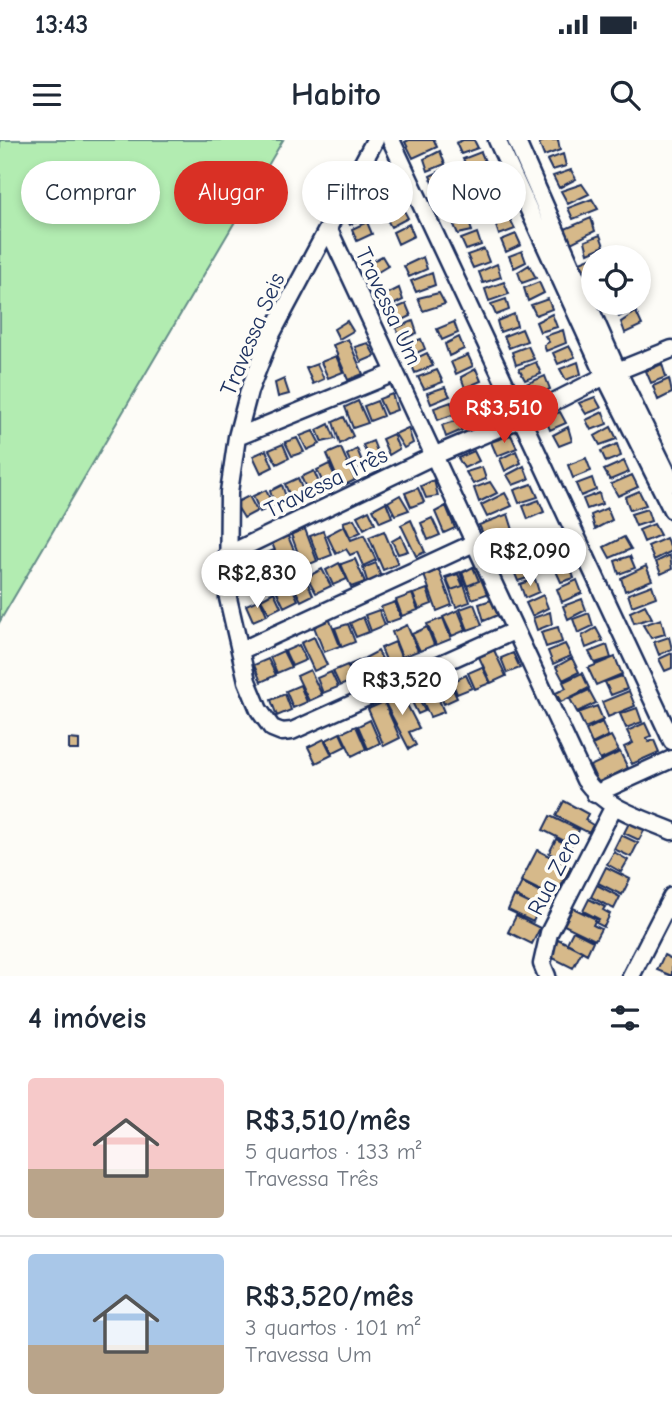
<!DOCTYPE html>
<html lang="pt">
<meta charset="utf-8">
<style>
:root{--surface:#fff;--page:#f2f2f3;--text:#1f2937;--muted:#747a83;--line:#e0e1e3;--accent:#d93025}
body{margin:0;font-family:"Comic Neue",sans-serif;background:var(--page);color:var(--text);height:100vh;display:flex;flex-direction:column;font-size:26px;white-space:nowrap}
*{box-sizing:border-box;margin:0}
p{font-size:23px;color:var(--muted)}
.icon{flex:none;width:38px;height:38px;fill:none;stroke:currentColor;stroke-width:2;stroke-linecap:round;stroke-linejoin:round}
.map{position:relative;height:836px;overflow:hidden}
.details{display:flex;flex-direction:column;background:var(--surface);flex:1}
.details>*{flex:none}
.guide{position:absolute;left:21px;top:21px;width:630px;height:63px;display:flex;gap:14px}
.tools{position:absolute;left:581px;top:105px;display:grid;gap:14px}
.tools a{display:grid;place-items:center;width:70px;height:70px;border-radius:50%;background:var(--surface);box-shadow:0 4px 10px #0003;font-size:35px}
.price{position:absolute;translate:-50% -60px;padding:0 16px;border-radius:24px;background:#fff;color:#222;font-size:23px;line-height:46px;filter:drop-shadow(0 2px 4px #0008)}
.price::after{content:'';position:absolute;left:50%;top:42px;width:21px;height:16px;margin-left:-10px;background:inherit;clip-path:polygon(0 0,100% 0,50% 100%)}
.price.current{background:var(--accent);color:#fff}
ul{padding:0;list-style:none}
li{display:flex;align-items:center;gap:21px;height:175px;padding:0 28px}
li+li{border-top:2px solid var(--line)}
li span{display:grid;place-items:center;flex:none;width:196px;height:140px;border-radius:7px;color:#555}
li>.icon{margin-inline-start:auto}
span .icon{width:84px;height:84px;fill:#fffc;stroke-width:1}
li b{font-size:30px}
h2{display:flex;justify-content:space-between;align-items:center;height:84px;padding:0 28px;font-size:30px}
.chip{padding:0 24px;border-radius:32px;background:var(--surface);box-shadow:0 4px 10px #0003;font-size:24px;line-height:63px}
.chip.current{background:var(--accent);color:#fff}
.status{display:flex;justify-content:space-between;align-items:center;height:49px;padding:0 35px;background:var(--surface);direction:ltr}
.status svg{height:19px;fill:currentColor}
header{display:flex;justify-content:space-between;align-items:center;height:91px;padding:0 28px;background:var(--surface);font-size:32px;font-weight:600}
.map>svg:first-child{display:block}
.green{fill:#b2ecb1;stroke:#668e88;stroke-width:2}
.building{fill:#d6b98a;stroke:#1b2f5e;stroke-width:2}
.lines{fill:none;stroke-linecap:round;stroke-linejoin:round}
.minor-casing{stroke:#1b2f5e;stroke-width:21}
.minor{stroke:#fdfcf7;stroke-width:16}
.labels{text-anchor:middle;stroke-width:7;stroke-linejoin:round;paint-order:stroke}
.street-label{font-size:23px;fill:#1b2f5e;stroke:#fdfcf7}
</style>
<div class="status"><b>13:43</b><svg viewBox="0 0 49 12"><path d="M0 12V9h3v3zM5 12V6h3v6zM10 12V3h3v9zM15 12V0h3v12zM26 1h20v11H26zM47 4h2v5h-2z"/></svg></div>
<header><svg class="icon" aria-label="menu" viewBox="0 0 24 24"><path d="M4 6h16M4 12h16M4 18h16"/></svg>Habito<svg class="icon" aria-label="search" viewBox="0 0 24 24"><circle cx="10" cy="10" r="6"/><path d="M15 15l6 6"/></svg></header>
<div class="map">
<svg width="672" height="836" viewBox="0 0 672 836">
<rect width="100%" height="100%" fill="#fdfcf7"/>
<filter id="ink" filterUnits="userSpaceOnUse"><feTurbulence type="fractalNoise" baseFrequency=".0143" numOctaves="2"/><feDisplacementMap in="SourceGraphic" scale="14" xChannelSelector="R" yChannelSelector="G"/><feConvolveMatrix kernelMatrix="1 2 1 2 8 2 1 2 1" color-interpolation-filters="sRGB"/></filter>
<g filter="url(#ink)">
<path class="green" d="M0,0H283L0,481Z"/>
<path class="building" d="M409,0H434L437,7L413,18L405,2Z
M463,0H474L478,8L461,14L456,3Z
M547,0H558L560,10L544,16L539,3Z
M440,11L445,24L428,31L424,19Z
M481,12L486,24L469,30L463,19Z
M563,14L566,26L552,30L547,20Z
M447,28L451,41L435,47L430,36Z
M488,29L492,42L477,45L473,35Z
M571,30L576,39L559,48L553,36Z
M385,34L389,45L379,50L373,40Z
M582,44L589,54L568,64L561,51Z
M455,45L459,56L444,62L439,51Z
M495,46L499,56L485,62L481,51Z
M592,59L598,69L573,79L568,68Z
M461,62L465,74L451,80L446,67Z
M502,62L505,73L494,78L489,66Z
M360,65L364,77L350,85L344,74Z
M402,67L408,78L391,87L385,76Z
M509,77L515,89L499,95L495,83Z
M591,78L595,91L571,103L565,89Z
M468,80L472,91L458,94L454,85Z
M367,82L372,94L357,101L352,89Z
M409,84L414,96L398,104L393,92Z
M477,93L481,105L466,110L461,99Z
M516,94L521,105L506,112L501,100Z
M600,95L604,106L588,113L585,101Z
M617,107L622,117H593V131L586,133L580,122Z
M484,109L489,122L473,128L467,115Z
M522,111L526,122L514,128L509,116Z
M382,116L388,126L373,135L369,123Z
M423,117L427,129L409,137L404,126Z
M497,124L501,137L483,143L479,132Z
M529,125L536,138L522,143L518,132Z
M432,133L435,145L416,152L411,141Z
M504,142L509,154L489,161L485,149Z
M539,142L544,153L528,161L524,148Z
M399,148L403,160L387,168L383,156Z
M439,153L445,164L423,171L418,158Z
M506,159L509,170L496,175L491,164Z
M548,159L552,169L536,175L531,165Z
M613,163H635L637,168L619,177Z
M406,164L411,176L395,184L389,171Z
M636,172L642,185L625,193L621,182Z
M514,174L517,186L500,192L497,181Z
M552,174L557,187L540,192L536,182Z
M347,181L353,191L339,199L334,189Z
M413,181L417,193L401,200L396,188Z
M454,182L458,193L442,200L437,189Z
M522,189L527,201L509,208L504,196Z
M563,190L566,203L546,211L544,205L549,202L545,196Z
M459,197L464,209L449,216L445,204Z
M348,199L363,234L348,240L333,205Z
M421,199L425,209L408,217L403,205Z
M368,203L375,216L361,222L355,207Z
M528,206L534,219L516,225L512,212Z
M569,206L575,217L558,224L553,213Z
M427,213L433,226L415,233L410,221Z
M468,215L473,226L456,234L451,222Z
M336,216L343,232L328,238L321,222Z
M536,222L541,234L525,240L519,229Z
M578,222L581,234L566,240L560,229Z
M317,224L324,239L313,244L306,228Z
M662,224L666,237L651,243L646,231Z
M476,229L481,241L465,248L461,237Z
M437,230L443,242L424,249L418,237Z
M545,236L550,249L532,258L526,244Z
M284,239L289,254L278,257L275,243Z
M669,239L672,253L658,260L653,246Z
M445,247L450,256L431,264L427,253Z
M483,247L486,259L473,265L468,254Z
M392,254L397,270L386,274L379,259Z
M595,257L601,268L586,274L579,263Z
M358,261L368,283L353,288L345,267Z
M377,261L383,276L370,281L364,266Z
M451,262L455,274L438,280L434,268Z
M493,262L499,274L481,281L477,268Z
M560,272L566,283L550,290L545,278Z
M603,272L607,284L591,290L586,280Z
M344,277L353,296L340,304L333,282Z
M458,280L462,290L446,297L442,285Z
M329,284L335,299L322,302L317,290Z
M568,287L572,301L559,306L553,295Z
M611,287L617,299L600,305L595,296Z
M408,288L413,303L404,308L395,294Z
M313,291L320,304L307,310L300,296Z
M393,294L399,309L389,315L382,299Z
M511,295L517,308L497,316L491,302Z
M297,298L304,312L292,316L285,302Z
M373,301L380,319L371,324L363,305Z
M283,304L289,318L277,324L269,310Z
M617,304L621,316L606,322L601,311Z
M341,308L355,340L341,347L327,314Z
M357,309L364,326L354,330L347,315Z
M266,310L273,327L261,333L253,316Z
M474,311L479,321L464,328L458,318Z
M516,311L521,323L505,331L500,319Z
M586,318L591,331L573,338L568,325Z
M624,321L629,332L610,340L604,330Z
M329,324L336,338L323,343L317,330Z
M524,326L529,339L513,345L507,335Z
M482,327L486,339L473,344L466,332Z
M314,331L320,345L308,352L301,337Z
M632,335L638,347L618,356L611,344Z
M298,338L304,354L291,359L285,344Z
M592,338L596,350L581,356L576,344Z
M434,340L438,356L426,358L421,346Z
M490,342L497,353L479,362L474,348Z
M532,344L538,357L519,363L514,350Z
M282,345L287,360L275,366L270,351Z
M418,348L424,362L411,367L405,353Z
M266,350L273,366L260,372L253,356Z
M639,351L646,365L630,370L625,357Z
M505,353L512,366L487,377L481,365Z
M599,353L602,364L587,369L583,359Z
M400,355L409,370L395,375L388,362Z
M249,356L257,371L244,378L235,363Z
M539,360L544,372L528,379L523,366Z
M386,362L392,377L380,382L373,369Z
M446,366L455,388L444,393L435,372Z
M607,368L612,380L595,389L591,375Z
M647,369L651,381L636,386L631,374Z
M369,370L375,383L364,389L357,376Z
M508,374L513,390L486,400L479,385Z
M432,378L440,395L428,400L421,383Z
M354,379L361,392L350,397L343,382Z
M411,380L425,412L416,416L401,385Z
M654,384L660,395L644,402L639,390Z
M344,386L351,400L364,395L376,420L363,426L357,412L350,415L346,409L336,414L327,395Z
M305,389L317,421L303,427L291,394Z
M513,390L519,403L502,410L497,397Z
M323,391L332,415L319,420L310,396Z
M384,391L398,424L383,430L369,397Z
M555,392L559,406L544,411L539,398Z
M287,394L301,427L285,434L271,401Z
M401,396L408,411L398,414L392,401Z
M624,397L631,409L610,418L604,407Z
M666,398L672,411L654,420L648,406Z
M522,404L529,419L513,424L510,419L501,422L496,417Z
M561,409L567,421L551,427L547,414Z
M274,410L282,427L268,433L260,416Z
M670,415L672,429L661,434L656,422Z
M630,416L635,428L619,434L615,421Z
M257,418L265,433L252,440L244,425Z
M355,419L365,442L351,447L341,424Z
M339,423L347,439L333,445L326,430Z
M376,423L382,440L368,444L363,428Z
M529,423L533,436L518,441L513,429Z
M570,425L574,438L561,442L556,431Z
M476,426L487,454L472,459L462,432Z
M646,426L652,440L625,451L621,438Z
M473,427L479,441L467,446L462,433Z
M322,429L331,446L316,453L307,437Z
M439,430L452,465L437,471L424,435Z
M460,432L470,462L456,467L445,437Z
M458,434L463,446L451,450L446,438Z
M306,439L313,455L301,461L293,445Z
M535,439L539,452L525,458L520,444Z
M577,440L582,453L562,462L557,449Z
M291,445L298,460L284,467L277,452Z
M652,445L656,457L632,466L628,454Z
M427,449L432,464L419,469L413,454Z
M274,452L281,467L269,473L261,459Z
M412,454L418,470L402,476L396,460Z
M543,455L548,468L532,476L526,463Z
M260,459L267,475L253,481L246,465Z
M582,459L586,470L568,479L563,466Z
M491,460L498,475L484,481L479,464Z
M395,462L401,478L387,483L381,467Z
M474,464L482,485L468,490L460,469Z
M645,465L652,478L634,483L630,472Z
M379,470L385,485L371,491L365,475Z
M458,470L466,490L452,496L443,477Z
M550,472L552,484L537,490L533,478Z
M589,473L593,486L578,493L573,479Z
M363,477L369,492L356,497L350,483Z
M329,478L340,506L324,512L313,484Z
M443,478L451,499L436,505L427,484Z
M661,479L665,494L651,498L643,485Z
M348,484L355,502L342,507L335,488Z
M407,485L418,511L402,517L392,492Z
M427,487L434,505L420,511L412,494Z
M558,487L562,502L546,507L541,492Z
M596,488L603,501L586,508L582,496Z
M314,497L327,525L314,531L301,503Z
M669,497L672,509L659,515L654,502Z
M395,502L402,519L388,525L381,508Z
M565,504L571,516L553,524L548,511Z
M299,505L306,520L292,526L285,511Z
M607,505L611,518L595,523L589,512Z
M494,510L506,536L491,543L479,517Z
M283,511L291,527L277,533L270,517Z
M378,511L385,525L373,532L365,518Z
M513,513L520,528L507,533L501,518Z
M672,513V528L665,531L659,519Z
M615,517L622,534L596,545L588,528Z
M572,518L579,532L563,540L556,527Z
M268,519L276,535L261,542L254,525Z
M363,519L369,534L356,540L349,525Z
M347,525L354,540L340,546L333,531Z
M482,527L490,543L475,549L468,533Z
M310,530L322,555L309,561L297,536Z
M331,532L338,547L323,553L317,538Z
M582,533L589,548L561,562L556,553L566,548L563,542Z
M466,535L472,548L457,554L452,542Z
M622,536L627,549L611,555L605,542Z
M431,541L444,572L430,577L416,547Z
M449,541L457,558L444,564L436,547Z
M300,545L307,562L293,568L286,551Z
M589,550L596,563L577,572L570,559Z
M400,551L419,588L409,592L416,605L409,609L383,559Z
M629,551L635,566L608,577L602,562Z
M285,554L291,570L277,576L271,560Z
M417,555L425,571L418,574L410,558Z
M384,562L400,598L384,606L368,569Z
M597,566L603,580L585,588L578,573Z
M637,568L642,582L626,588L620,574Z
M370,580L380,603L368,609L358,586Z
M602,582L608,596L592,604L586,590Z
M645,583L651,596L646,598L649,602L654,600L659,612L632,624L624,607L633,603L627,591Z
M356,586L366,609L352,616L341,593Z
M340,593L346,606L332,613L326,600Z
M611,596L619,611L600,620L592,605Z
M69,599L79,600V610H69Z
M324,599L332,615L316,623L308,607Z
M620,612L628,628L598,643L590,626Z
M564,661L588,674L585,680L593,685L589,693L556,676Z
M550,676L579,690L572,705L543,690Z
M631,679L646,687L639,700L624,693Z
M621,695L638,703L631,717L614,709Z
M556,699L571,706L564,721L549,713Z
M537,710L571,727L555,758L521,741Z
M614,712L628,720L621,732L607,724Z
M606,727L630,739L622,755L598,743Z
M522,742L546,755L540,769L515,756Z
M597,745L620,757L614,769L591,757Z
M514,756L539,768L533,782L508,770Z
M589,759L605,767L603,770L610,774L604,787L596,783L599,779L583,771Z
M573,768L596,779L593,785L601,789L595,800L564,785Z
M516,776L540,788L532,804L508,792Z
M573,791L593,801L587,814L567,803Z
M558,799L582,811L573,828L549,816Z
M664,815L672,819V836L657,830Z"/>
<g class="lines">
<defs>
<path id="minor" d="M375,0L271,195L249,251L237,297L229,352L228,458L247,541L259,570L272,588L282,592L292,591L514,491
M391,0L672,601
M497,0L605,236L672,370
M516,0L618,232L672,343
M328,88L585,640C605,668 641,678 672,691
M237,297L394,233
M227,415L433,316L522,278L605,236L672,209
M242,510L474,403
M595,654L672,619
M547,836L542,824L549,793L614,666
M631,836L672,756"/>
</defs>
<use href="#minor" class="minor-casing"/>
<use href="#minor" class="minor"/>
</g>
</g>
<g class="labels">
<g class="street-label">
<text transform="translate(389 166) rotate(65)" y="8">Travessa Um</text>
<text transform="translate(252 194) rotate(-67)" y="8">Travessa Seis</text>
<text transform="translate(326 342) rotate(-26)" y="8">Travessa Três</text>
<text transform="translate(554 733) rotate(-63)" y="8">Rua Zero</text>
</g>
</g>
</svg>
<div class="tools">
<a><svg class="icon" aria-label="locate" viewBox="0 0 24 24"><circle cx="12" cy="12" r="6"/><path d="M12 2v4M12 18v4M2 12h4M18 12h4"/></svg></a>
</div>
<b class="price current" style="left:504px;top:305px">R$3,510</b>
<b class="price" style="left:530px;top:448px">R$2,090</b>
<b class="price" style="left:257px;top:470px">R$2,830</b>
<b class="price" style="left:402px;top:577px">R$3,520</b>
<div class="guide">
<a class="chip">Comprar</a>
<a class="chip current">Alugar</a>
<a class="chip">Filtros</a>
<a class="chip">Novo</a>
</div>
</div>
<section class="details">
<h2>4 imóveis<svg class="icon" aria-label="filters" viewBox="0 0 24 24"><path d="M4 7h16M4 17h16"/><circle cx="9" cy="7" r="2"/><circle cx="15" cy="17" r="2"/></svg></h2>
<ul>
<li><span style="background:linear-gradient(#f6c9c9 65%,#b9a48a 0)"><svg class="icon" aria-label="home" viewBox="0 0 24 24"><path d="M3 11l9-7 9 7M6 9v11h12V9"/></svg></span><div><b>R$3,510/mês</b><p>5 quartos · 133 m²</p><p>Travessa Três</p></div></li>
<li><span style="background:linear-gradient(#a9c7e8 65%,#b9a48a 0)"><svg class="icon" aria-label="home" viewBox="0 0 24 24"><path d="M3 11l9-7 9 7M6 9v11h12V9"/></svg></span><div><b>R$3,520/mês</b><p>3 quartos · 101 m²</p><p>Travessa Um</p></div></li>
</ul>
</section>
